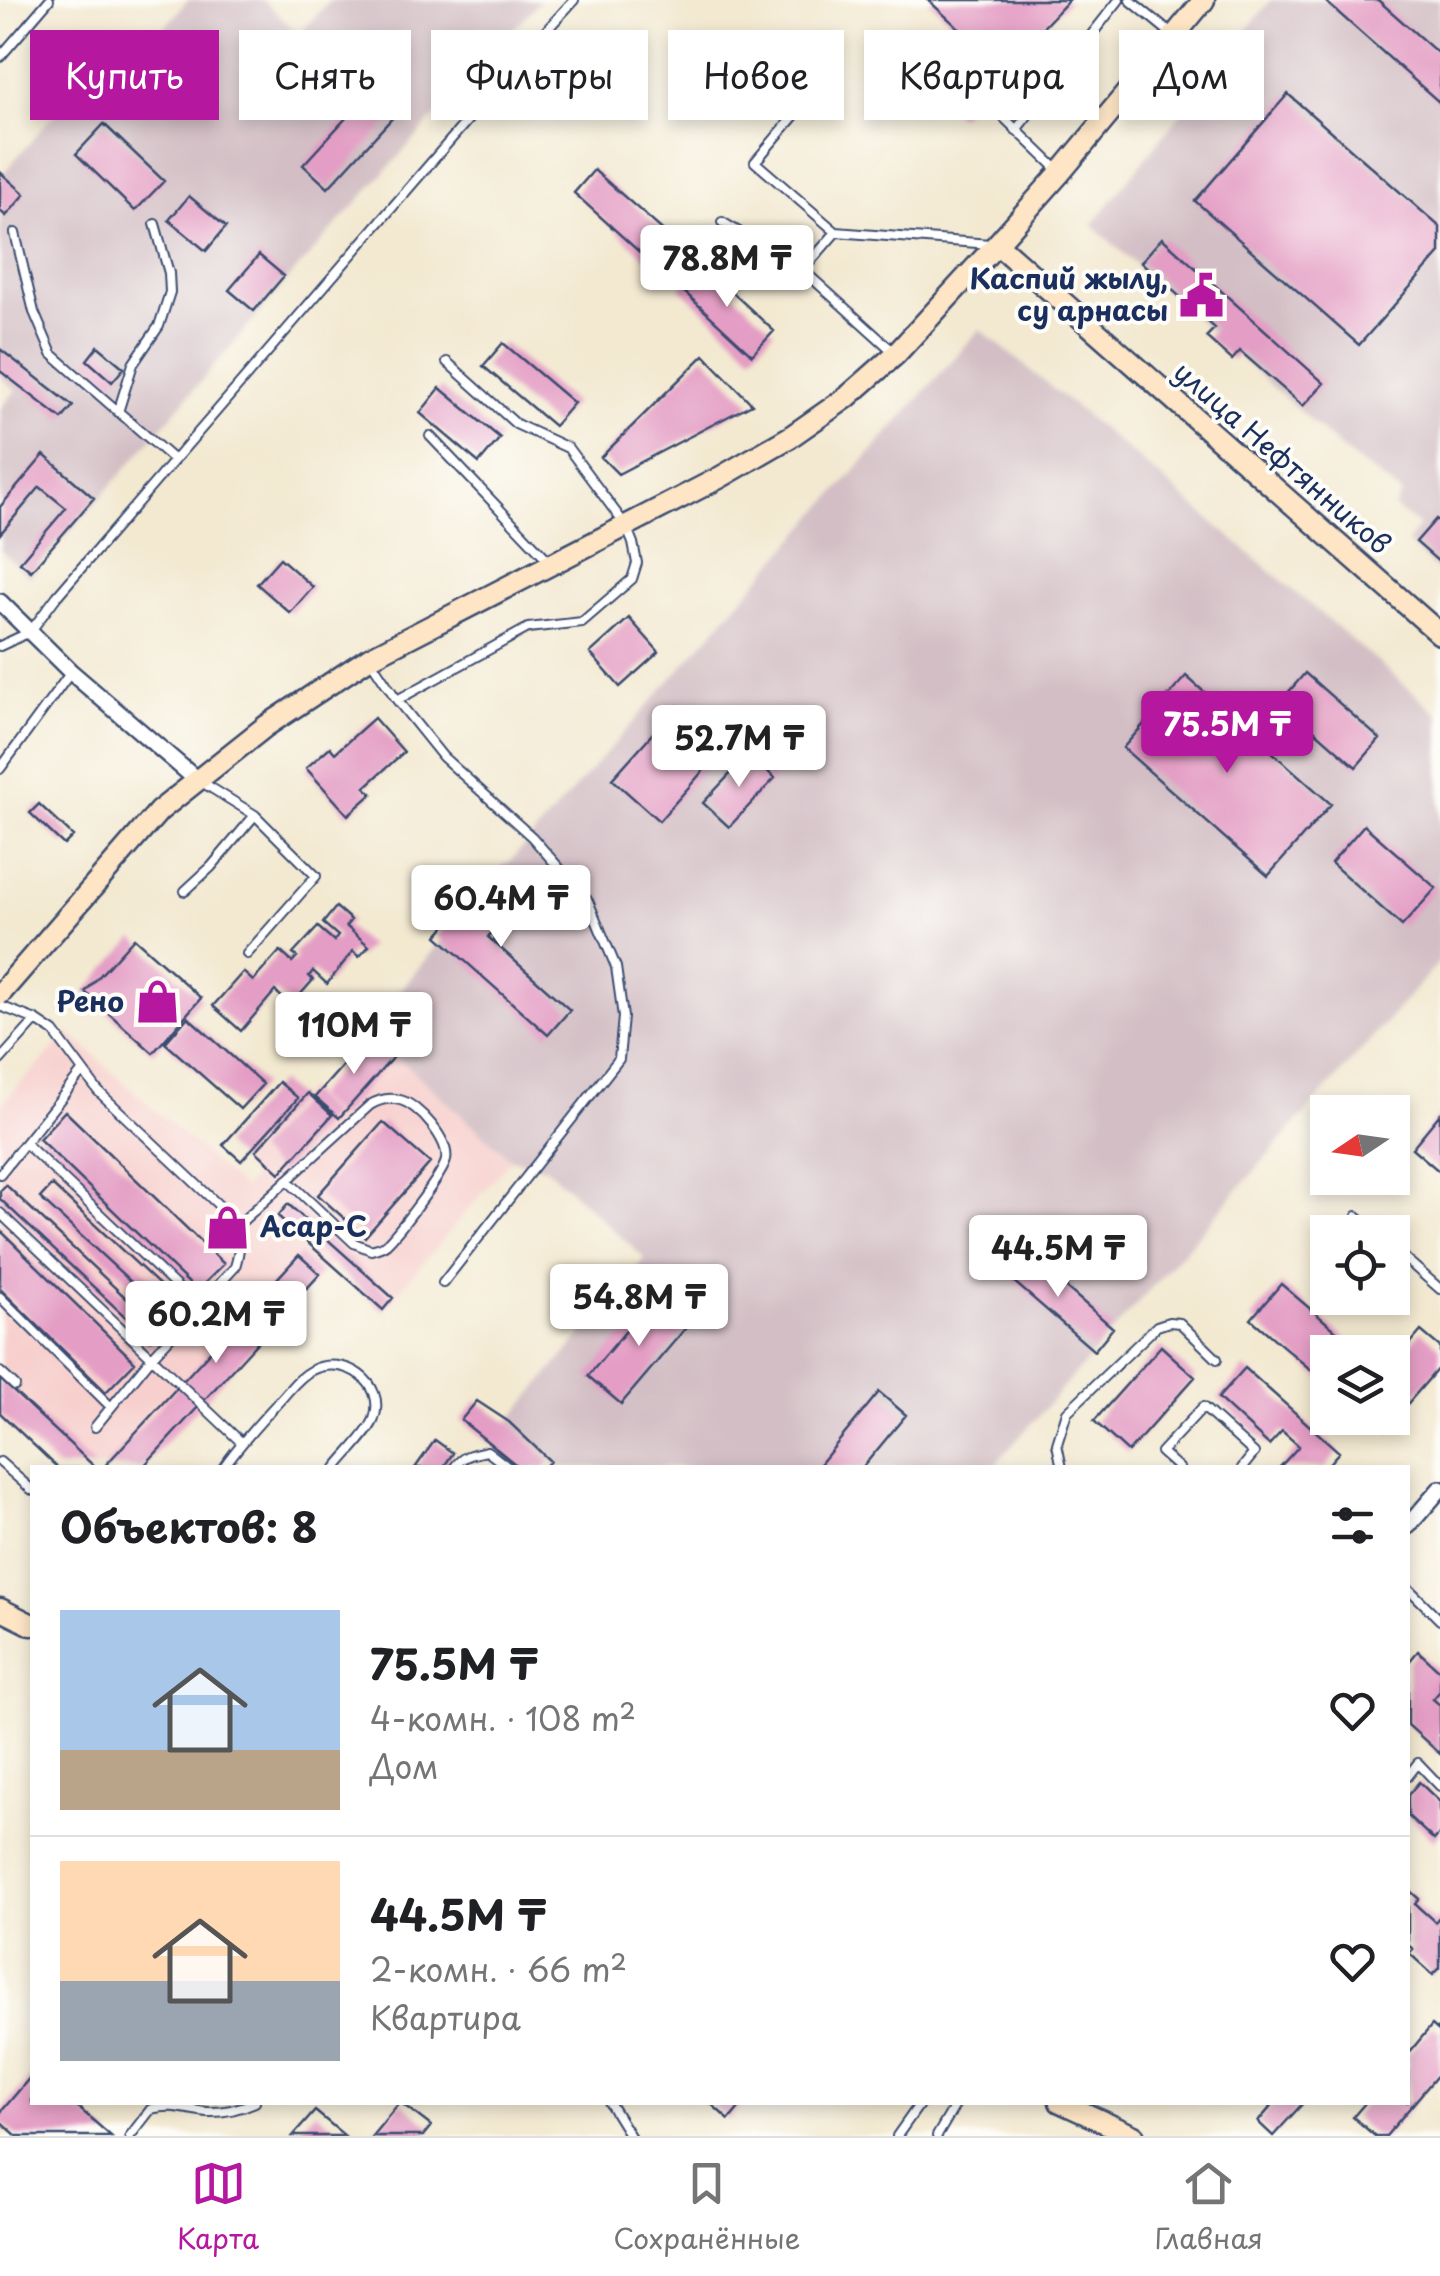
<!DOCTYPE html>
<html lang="ru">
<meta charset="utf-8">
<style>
:root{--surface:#fff;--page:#f6f6f6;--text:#202124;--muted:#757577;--line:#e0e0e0;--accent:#b5179e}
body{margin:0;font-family:"Playpen Sans",sans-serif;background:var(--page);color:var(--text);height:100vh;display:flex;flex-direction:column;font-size:38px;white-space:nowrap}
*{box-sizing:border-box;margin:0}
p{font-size:32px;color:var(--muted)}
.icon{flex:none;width:55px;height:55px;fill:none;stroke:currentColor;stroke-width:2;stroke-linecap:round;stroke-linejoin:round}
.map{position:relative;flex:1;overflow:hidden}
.sheet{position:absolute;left:30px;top:1465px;width:1380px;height:640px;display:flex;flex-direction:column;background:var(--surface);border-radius:0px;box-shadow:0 5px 15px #0003}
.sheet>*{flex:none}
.hud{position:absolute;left:30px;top:30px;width:1380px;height:90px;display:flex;gap:20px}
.needle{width:65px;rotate:257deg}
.buttons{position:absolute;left:1310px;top:1095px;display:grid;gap:20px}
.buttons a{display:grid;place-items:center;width:100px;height:100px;border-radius:0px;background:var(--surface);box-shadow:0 5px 15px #0003;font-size:50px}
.price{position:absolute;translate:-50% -85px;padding:0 22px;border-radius:10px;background:#fff;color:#222;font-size:32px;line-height:65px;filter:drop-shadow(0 2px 5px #0008)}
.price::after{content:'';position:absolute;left:50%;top:60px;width:30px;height:22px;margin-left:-15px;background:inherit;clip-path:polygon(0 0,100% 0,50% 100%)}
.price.selected{background:var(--accent);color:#fff}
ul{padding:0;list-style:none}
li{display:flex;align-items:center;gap:30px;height:250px;padding:0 30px}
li+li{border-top:2px solid var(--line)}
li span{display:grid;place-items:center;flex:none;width:280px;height:200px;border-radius:0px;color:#555}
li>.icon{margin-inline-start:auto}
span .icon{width:120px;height:120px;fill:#fffc;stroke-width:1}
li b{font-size:42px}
h2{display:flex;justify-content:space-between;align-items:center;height:120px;padding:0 30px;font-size:42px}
.chip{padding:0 35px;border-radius:0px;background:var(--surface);box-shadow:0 5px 15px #0003;font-size:35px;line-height:90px}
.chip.selected{background:var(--accent);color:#fff}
.dock{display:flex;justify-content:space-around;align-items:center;height:140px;border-top:2px solid var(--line);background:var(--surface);font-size:28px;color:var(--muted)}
.dock a{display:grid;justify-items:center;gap:5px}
.dock .selected{color:var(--accent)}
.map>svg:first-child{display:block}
.built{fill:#f7d0ce}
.industrial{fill:#d2bec4}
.building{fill:#e49ec5}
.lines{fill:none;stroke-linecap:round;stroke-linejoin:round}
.lane-casing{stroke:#3b4b6f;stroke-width:12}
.street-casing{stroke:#3b4b6f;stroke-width:20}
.secondary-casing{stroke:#3b4b6f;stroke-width:25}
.lane{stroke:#fff;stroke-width:8}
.street{stroke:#fff;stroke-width:15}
.secondary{stroke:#fde5c5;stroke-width:20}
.labels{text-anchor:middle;stroke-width:8;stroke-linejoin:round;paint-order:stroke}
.poi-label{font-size:28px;font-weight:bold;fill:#1b2f5e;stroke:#fdfcf7;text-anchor:end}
.street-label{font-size:28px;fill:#1b2f5e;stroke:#fdfcf7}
</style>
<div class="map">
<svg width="1440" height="2136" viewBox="0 0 1440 2136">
<rect width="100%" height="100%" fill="#fdfcf7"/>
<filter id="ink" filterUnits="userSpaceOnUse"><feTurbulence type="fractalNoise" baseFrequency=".01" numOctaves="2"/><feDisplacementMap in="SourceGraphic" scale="20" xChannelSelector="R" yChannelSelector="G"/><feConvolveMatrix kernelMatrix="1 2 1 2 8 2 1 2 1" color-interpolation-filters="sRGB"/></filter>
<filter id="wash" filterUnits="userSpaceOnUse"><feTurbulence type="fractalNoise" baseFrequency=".0048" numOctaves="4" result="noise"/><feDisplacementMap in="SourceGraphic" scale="40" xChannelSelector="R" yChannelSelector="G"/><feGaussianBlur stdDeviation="2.25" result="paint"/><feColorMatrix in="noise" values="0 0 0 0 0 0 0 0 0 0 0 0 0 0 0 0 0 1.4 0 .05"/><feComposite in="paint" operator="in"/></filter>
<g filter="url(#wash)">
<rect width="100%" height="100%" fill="#f3e9d1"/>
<path class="built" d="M368,1031L511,1159L383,1310L331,1264L144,1467H53L0,1419V1105L69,1033L243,1189L253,1178L241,1165L307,1089L314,1094Z"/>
<path class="industrial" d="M188,0H263L299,35L330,0H540L291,276L119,477L29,577L0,550V409L16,390L0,377V177L74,91L96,108Z
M1271,0H1440V573L1407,543L1419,526L1394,508L1402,494L1344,451L1092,225Z
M980,329L1136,457L1440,715V961L993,1467H559L509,1422L645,1259L545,1167L511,1159L368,1031L441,940L437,936L459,911L463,913L532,837Z"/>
<g id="blocks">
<path class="building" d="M928,0H1069L959,116L935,94L978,46Z
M1324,0H1378L1440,55V103Z
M369,93L394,116L328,188L303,165Z
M1288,94L1440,227V253L1359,345L1195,201Z
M104,124L164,181L135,211L76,154Z
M594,170L667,234L646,258L574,193Z
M0,172L25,194L6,216L0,211Z
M189,196L226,227L206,251L169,220Z
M1162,238L1324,383L1303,406L1240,351L1232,360L1206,337L1215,328L1141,262Z
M259,255L284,276L254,311L229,290Z
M702,264L774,331L752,355L680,288Z
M503,343L574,403L554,426L483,366Z
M98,346L124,368L112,382L87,360Z
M0,349L73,406L62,419L0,371Z
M704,355L752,404L618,474L601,457Z
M440,388L500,438L479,463L420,413Z
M44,455L94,498L31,571L20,562L66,508L40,487L0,534V507Z
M1436,519L1440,522V563L1416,542Z
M280,558L313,587L290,613L257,584Z
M629,618L659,652L620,687L590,653Z
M1305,673L1380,739L1356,767L1281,701Z
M1186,676L1331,804L1268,876L1123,748Z
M677,706L724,747L659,821L612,779Z
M374,718L404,752L365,787L372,794L348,815L306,768L330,747L335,753Z
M749,754L775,778L729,827L703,803Z
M39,804L73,836L64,845L30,813Z
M1364,825L1436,888L1402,926L1331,863Z
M506,864L532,887L488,937L570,1010L548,1035L437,936L459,911L462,914Z
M336,907L351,920L346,926L369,946L359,957L353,951L327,984L313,971L309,976L313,980L291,1005L275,991L241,1031L213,1006L243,972L253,981L280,951L292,962L297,957L293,954L318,927L334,941L338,936L323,923Z
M134,938L201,998L153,1053L85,992Z
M188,1017L263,1084L240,1109L165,1043Z
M369,1036L393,1057L339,1118L315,1097Z
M279,1082L298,1098L241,1161L223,1145Z
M308,1093L332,1115L280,1173L256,1151Z
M65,1111L224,1264L197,1291L39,1139Z
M1440,1114V1172L1412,1148Z
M383,1122L430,1163L365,1237L318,1195Z
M6,1185L160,1330L150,1340L0,1199V1191Z
M52,1185L166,1291L155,1304L40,1198Z
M288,1204L393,1298L383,1310L278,1216Z
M0,1230L135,1362L106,1392L0,1289Z
M1023,1250L1113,1328L1094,1351L1004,1273Z
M299,1255L320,1274L142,1468H103Z
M1281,1284L1354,1346L1348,1352H1328V1376L1324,1381L1251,1319Z
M657,1294L690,1323L621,1404L588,1376Z
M1421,1331L1440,1347V1366L1385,1430L1371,1418H1392V1365Z
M1161,1346L1195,1377L1128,1452L1094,1421Z
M1245,1368L1339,1452L1325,1468H1279L1299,1446L1282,1431L1269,1445L1218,1398Z
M0,1379L96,1468H58L0,1413Z
M879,1392L906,1415L862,1468H817Z
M477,1401L509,1422L550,1461L544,1468H520L461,1420Z
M435,1440L453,1453L443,1468H415Z
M1418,1651L1440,1671V1691L1433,1699L1440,1705V1754L1408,1725V1663Z
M1419,1782L1440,1802V1833L1434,1840L1408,1816V1795Z
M1408,1889L1419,1899L1415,1904L1435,1922L1440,1916V1968L1433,1975L1409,1953L1413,1949L1408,1945Z
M1432,2025L1440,2032V2072L1386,2136H1375L1353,2117L1366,2102H1408V2054Z
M32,2075V2102H72L111,2136H17L0,2121V2113Z
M400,2102L431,2126L423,2136H372Z
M709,2102H744L729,2120Z
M1275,2102H1304L1273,2136L1258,2122Z
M315,2111L345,2136H293Z"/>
</g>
</g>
<g filter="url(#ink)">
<use href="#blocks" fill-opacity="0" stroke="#3b4b6f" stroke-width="2.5"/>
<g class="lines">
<defs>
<path id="lane" d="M1130,0L1174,36
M0,57L49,0
M822,83L755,162L836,232L990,244
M995,109L1057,169
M1016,130L1119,0
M722,222L803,270L896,354
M15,233L34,312L52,354L174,460
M803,270L836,232
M118,412L133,364L159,326L170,292L169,273L155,224
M430,436L549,561
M0,646L30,632L57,596L516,64L574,0
M369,658L397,700L443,757L532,837L588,901L616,967L623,1017L619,1059L443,1283
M397,700L528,628L582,622L632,579L637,563L633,543L626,526L568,448L516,424L447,362
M0,769L71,672
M200,781L255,815L316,876L247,954
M185,891L211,867L255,815
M0,1006L36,1020L54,1032L98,1091L230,1216C242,1234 241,1247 235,1267L152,1357L95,1427
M0,1060L36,1020
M25,1143L198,1307
M0,1174L82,1072
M0,1213L241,1442
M1357,1216L1376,1232
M237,1226L370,1105C380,1099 389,1097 400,1100C418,1104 450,1141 446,1160C444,1173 397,1234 386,1244C381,1248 377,1248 371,1250L354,1243L287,1180
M1392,1247L1440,1289
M0,1297L111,1407
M0,1372L15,1386
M0,1462L32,1490
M223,1468C241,1442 262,1420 283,1397C292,1387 300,1376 312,1370C343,1354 387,1382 374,1419C369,1433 346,1455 336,1468
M454,1468C463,1455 472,1454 487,1451L509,1468
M1062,1468L1057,1444L1067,1412L1157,1326L1169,1322L1180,1323L1217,1359
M1179,1468L1161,1452L1203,1407L1254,1453L1242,1468
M1408,1588L1440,1620
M1408,1776L1418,1763L1440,1786
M609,2102L630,2136
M130,2136L151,2109C174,2103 185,2110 207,2112C225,2113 239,2109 255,2102
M897,2136L921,2102
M937,2136L957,2102"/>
<path id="street" d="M0,602L71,672L197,780
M1408,1526L1440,1489"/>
<path id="secondary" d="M997,244L1440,634
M0,994L159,811L266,726L369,658L719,478L790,437L846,398L896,354L997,244L1060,173L1204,0
M0,1609L32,1625
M1060,2102L1134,2136"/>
</defs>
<use href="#lane" class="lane-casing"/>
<use href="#street" class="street-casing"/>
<use href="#secondary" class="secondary-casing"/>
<use href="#lane" class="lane"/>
<use href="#street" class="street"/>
<use href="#secondary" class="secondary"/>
</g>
</g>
<defs>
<symbol id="civic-bare" viewBox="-9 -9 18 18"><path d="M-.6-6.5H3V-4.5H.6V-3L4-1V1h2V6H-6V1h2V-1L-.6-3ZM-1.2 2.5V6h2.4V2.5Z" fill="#b5179e" stroke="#fdfcf7" stroke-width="2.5" paint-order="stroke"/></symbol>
<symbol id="shop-bare" viewBox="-9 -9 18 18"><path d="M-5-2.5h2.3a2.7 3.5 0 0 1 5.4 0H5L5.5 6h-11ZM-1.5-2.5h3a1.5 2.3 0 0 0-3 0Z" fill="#b5179e" stroke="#fdfcf7" stroke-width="2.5" paint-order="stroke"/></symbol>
</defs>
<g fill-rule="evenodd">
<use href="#civic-bare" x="1170" y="264" width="63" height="63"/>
<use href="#shop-bare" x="126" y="970" width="63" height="63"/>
<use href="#shop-bare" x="196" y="1196" width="63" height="63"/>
</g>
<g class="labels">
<g class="poi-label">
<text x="1168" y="289">Каспий жылу,<tspan x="1168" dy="32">су арнасы</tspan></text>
<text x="124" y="1012">Рено</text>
<text x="260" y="1237" text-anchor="start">Асар-С</text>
</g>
<g class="street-label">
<text transform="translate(1282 458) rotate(41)" y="10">улица Нефтянников</text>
</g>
</g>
</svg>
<div class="buttons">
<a><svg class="needle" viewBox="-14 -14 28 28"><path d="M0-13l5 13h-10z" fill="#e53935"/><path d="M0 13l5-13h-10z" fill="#757577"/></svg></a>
<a><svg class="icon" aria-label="locate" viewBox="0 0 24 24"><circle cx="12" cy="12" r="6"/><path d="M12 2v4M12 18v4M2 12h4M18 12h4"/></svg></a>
<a><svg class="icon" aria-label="layers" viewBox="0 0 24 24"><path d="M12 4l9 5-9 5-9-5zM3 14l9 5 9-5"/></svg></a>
</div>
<b class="price" style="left:727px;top:310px">78.8M ₸</b>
<b class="price selected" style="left:1227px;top:776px">75.5M ₸</b>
<b class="price" style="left:739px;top:790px">52.7M ₸</b>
<b class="price" style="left:501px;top:950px">60.4M ₸</b>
<b class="price" style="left:354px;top:1077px">110M ₸</b>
<b class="price" style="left:1058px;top:1300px">44.5M ₸</b>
<b class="price" style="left:639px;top:1349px">54.8M ₸</b>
<b class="price" style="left:216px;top:1366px">60.2M ₸</b>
<div class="hud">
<a class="chip selected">Купить</a>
<a class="chip">Снять</a>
<a class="chip">Фильтры</a>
<a class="chip">Новое</a>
<a class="chip">Квартира</a>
<a class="chip">Дом</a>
</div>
<section class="sheet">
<h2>Объектов: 8<svg class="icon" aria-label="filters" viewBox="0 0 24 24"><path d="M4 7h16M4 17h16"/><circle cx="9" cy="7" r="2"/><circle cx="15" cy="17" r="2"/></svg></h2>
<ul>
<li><span style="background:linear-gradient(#a9c7e8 70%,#b9a48a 0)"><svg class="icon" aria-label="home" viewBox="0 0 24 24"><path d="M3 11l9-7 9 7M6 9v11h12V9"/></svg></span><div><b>75.5M ₸</b><p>4-комн. · 108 m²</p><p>Дом</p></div><svg class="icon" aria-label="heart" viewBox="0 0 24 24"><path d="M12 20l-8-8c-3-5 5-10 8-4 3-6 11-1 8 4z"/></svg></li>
<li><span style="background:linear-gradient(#ffd9b3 60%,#9aa5b1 0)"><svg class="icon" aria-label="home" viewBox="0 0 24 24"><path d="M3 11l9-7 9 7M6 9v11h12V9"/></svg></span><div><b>44.5M ₸</b><p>2-комн. · 66 m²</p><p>Квартира</p></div><svg class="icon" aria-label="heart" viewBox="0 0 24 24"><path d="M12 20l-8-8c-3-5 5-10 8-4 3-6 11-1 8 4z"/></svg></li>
</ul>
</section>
</div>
<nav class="dock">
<a class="selected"><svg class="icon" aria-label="map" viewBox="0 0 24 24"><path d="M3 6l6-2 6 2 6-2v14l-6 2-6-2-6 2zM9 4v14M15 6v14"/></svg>Карта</a>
<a><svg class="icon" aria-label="saved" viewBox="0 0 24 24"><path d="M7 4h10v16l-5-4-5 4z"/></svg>Сохранённые</a>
<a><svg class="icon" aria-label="home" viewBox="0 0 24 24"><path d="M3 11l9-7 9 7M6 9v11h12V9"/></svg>Главная</a>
</nav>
